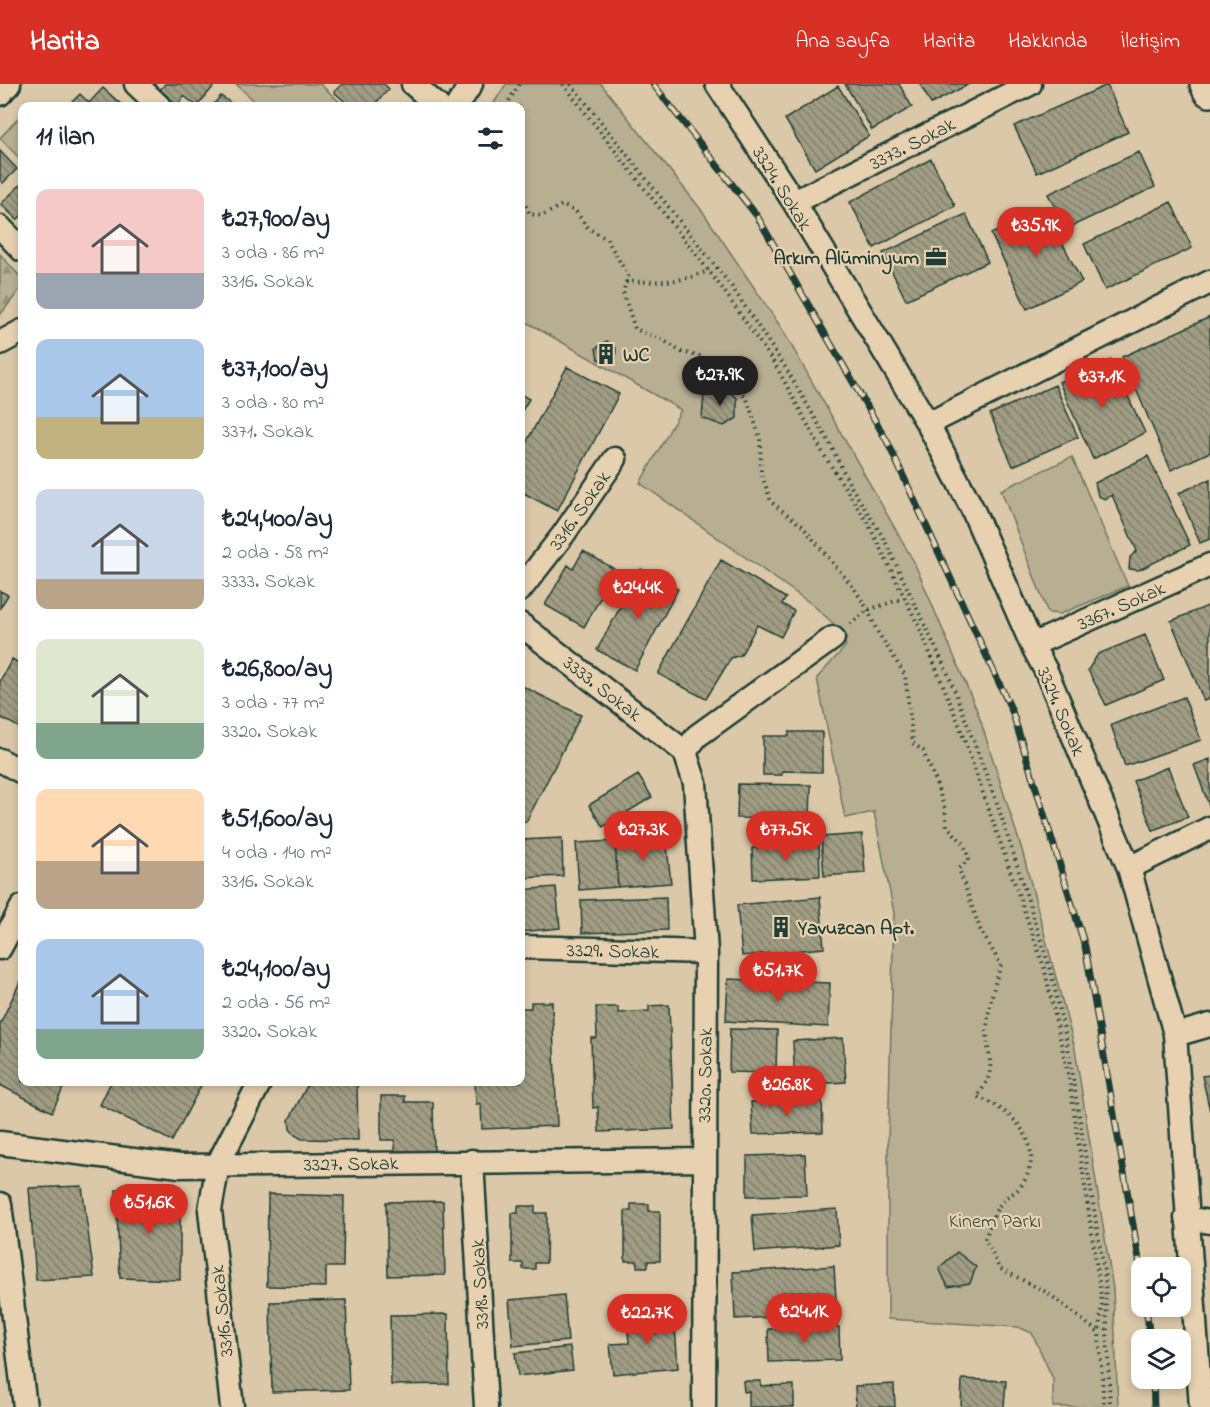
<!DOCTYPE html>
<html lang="tr">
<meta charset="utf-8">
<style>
:root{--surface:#fff;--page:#f6f6f7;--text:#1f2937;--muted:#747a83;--accent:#d93025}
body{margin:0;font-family:"Indie Flower",sans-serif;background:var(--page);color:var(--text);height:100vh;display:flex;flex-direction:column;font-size:22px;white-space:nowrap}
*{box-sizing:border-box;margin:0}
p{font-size:20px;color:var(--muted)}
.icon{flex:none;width:33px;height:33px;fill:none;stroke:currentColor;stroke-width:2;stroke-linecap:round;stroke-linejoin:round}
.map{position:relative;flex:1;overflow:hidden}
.sheet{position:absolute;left:18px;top:18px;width:507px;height:984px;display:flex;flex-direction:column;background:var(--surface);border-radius:12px;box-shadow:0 3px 9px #0003}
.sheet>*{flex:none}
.tools{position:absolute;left:1131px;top:1173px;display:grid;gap:12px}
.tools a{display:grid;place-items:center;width:60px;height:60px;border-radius:12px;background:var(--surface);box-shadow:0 3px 9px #0003;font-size:30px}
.price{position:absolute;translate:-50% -51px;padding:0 14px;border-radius:21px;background:var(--accent);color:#fff;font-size:20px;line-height:39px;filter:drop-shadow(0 2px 3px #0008)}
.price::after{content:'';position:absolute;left:50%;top:36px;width:18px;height:14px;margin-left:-9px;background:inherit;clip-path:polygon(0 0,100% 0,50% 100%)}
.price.current{background:#222;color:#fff}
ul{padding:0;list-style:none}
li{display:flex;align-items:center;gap:18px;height:150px;padding:0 18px}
li span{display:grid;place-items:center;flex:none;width:168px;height:120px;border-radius:12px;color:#555}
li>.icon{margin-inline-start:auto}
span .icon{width:72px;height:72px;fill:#fffc;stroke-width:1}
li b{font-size:26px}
h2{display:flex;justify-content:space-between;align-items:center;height:72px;padding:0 18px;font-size:26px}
header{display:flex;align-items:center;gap:36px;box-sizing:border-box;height:84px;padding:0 30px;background:var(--accent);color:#fff}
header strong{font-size:28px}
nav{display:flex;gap:33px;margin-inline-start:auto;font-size:21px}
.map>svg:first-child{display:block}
.forest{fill:url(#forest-firs);stroke:#6c7664;stroke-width:1.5}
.green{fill:#b8af93;stroke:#6c7664;stroke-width:1.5}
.building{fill:url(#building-back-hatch);stroke:#1f3d34;stroke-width:1.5}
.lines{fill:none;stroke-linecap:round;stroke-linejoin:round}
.street-casing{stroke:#1f3d34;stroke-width:27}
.highway-casing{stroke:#1f3d34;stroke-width:38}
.path{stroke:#1f3d34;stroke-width:4;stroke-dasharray:1.5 4.5;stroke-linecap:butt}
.street{stroke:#e7d1b0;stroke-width:22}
.highway{stroke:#e7d1b0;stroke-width:33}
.rail-casing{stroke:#1f3d34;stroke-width:7}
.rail{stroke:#e7d1b0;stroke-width:4.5;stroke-dasharray:14;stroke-linecap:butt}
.labels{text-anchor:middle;stroke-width:4.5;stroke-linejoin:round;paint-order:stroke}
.street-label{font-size:20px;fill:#1f3d34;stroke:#e7d1b0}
.poi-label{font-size:20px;font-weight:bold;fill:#1f3d34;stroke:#e7d1b0;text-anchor:start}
.park-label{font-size:20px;fill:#2e483e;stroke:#e7d1b0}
</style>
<header>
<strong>Harita</strong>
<nav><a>Ana sayfa</a><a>Harita</a><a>Hakkında</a><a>İletişim</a></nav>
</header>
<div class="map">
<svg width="1210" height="1323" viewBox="0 0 1210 1323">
<defs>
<pattern id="forest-firs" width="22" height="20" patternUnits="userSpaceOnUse" patternTransform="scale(1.5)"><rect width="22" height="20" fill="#b8af93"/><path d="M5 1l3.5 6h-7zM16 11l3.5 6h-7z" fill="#959079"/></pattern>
<pattern id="building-back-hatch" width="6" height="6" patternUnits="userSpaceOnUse" patternTransform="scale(1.5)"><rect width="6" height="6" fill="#a19d84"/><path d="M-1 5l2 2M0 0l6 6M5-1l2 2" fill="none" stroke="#83816d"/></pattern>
</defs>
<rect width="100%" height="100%" fill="#dbc8a8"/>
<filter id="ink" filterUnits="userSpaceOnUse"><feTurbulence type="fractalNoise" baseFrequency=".0167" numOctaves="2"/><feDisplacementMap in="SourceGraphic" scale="12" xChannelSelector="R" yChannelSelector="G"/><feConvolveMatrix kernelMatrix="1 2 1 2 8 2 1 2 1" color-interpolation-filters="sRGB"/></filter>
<g filter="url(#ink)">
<path class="forest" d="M0,170L22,195V203L0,231Z"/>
<path class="green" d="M236,0H320L344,22H260Z
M506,0H601L703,128L782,245L914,478L978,629L1022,766L1075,965L1113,1205L1118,1323H1053V1295L1032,1249L1018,1243L888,1235V1057L894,829L874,728L845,734L817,594L846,562L836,542L813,521L640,399L681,326L521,235L520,22H492Z
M22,30V77L0,54Z
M1072,373L1128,502L1060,530L1048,529L1001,406Z"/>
<path class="building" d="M165,0H212L214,2L197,22L184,12L178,21L160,6Z
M342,0H384L389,5L373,22H350L334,8Z
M845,0H899L912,23L872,46Z
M920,0H969L931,20Z
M1107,1L1128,48L1037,89L1014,42Z
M838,2L869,52L815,85L785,35Z
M103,4L123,22H68L80,10L89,19Z
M221,12L235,22H212Z
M0,67L17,85L3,99L0,96Z
M1139,68L1155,103L1066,145L1048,110Z
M931,75L955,122L874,164L850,118Z
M22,99V131L17,136L1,120Z
M1171,118L1192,164L1105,206L1084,160Z
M1045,124L1082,198L1027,225L991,150Z
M966,130L988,178L906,216L883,169Z
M1210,233V368L1171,386L1122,273Z
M607,257L616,264L615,276L607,279L598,275L596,264Z
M1111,276L1145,349L1093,375L1059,298Z
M567,283L619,310L557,427L520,407V370Z
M1055,301L1078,353L1013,382L990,330Z
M724,302L737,314V334L724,342L702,334L704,310Z
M520,310L529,315L520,330Z
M1148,372L1190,461L1139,486L1129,485L1130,473L1137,467L1112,411L1105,415L1098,412L1095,399Z
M1210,395V455L1200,459L1179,409Z
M583,467L616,486L584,543L545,521L568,481L573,485Z
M721,476L786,514L782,520L794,527L781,553L757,541L741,571L731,574L706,615L658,590Z
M641,485L678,505L635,586L597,566Z
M0,507L8,511L0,524Z
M1210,521V614L1204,617L1171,537Z
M1145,551L1164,596L1106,621L1088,586L1098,570Z
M12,575L22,581V645L0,633V597Z
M520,601L581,631L526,738L520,735Z
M1184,613L1201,656L1125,682L1111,641Z
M789,648H822V688L782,687V691H763V652H789Z
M1210,675V724L1194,681Z
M1168,683L1188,733L1153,746L1133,697Z
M638,691L652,713L603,743L589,721Z
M738,700L811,701L810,735L737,734Z
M862,750L865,789L824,792L821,753Z
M666,753L671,799L618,803L615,757Z
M562,754L563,792L520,794V756Z
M615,757L618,803L579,806L576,759Z
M819,761L820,792L753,795L752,764Z
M556,803L560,844L520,848V806Z
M666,813L667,846L582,849L581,816Z
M820,813L824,864L742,872L737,821Z
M728,895L830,899L828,943L726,937Z
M20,898L22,899V998H66L52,1028L0,1001V940Z
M531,918H552L557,1042L482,1045L481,1020H476L475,998H520V924H531Z
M669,921L674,1045L599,1048L598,1023L593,1024L591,954H597L596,923H618V929L649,927V922Z
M730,945L777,946L776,989L729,988Z
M843,954L846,998L795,1001L793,957Z
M1210,991V1027L1202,992Z
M111,998H203L172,1057L100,1021Z
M309,998H357L358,1056L302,1055L295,1051L290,1045L289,1036Z
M381,1012H405V1018H433L434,1070L395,1071V1056H381Z
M822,1015L823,1048L753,1050L751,1018Z
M805,1070L807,1111L747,1112V1072Z
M82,1102L94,1193L36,1196L29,1104Z
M116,1106L180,1111V1196L120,1194Z
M268,1110L344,1112L343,1183H326V1203L267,1202Z
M443,1117L445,1191L388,1192L386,1118Z
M631,1120H649V1127H660V1177H648V1183H637V1177H625V1127H631Z
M518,1122H535V1129H547L546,1179H535V1185H523V1179H512V1129H518Z
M837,1125L839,1161L755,1168L752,1131Z
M957,1168L976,1183L970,1199L948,1203L939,1184Z
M834,1182L837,1230L735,1235L733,1188Z
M564,1211L568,1257L513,1262L509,1216Z
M346,1216L349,1306L272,1308L270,1218Z
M647,1225V1231L674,1229L678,1284L613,1290L610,1260L629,1259L627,1234L635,1233V1226Z
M448,1230L449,1300L391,1301L390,1231Z
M839,1243L840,1276L769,1278L768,1245Z
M570,1263L573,1286L518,1292L515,1269Z
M962,1295L1006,1297L1004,1323H961Z
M743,1297H761V1302L794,1301V1323H749V1307L744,1308Z
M894,1300L895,1323H856L855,1302Z"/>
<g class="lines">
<defs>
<path id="street" d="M136,0L159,22
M413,0L438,22
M717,0L794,118L928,340L972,424L1032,561L1046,587L1129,784L1175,950L1201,1323
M0,10L9,0
M457,22L471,0
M794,118L1030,0
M0,143L22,166
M0,259L22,247
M928,340L1210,198
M520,506L563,451L615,375
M520,540L685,668
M1032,561L1210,481
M0,676L22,688
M1129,784L1210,744
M520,863L706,868
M0,864L22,823
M1175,951L1210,941
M0,1059L180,1082L703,1076
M472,1077L486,1323
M0,1120L25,1323
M1186,1134L1210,1138
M232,1323L210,1126L218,1080L260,998
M704,1323L706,868L695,699L685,668L697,652L833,554"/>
<path id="highway" d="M1207,0L1210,6"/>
</defs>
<use href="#street" class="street-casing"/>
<use href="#highway" class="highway-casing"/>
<path class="path" d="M563,0L722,204L776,282L824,371L869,441L920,545L958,638L1044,883L1069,994L1102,1219L1099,1249
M571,0L732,203L787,286L829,358L850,401L883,453L949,592L998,722L1051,888L1068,963L1105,1194L1110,1323
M506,22L519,0
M520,111L530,130L542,132L562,121L576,128L588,144L607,155L628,192L623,208L635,245L663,256L681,268L699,272L712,285L731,297L747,315L760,354L761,388L771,418L802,442L854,504L868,526L877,547L905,591L913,659L923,667L934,693L945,725L947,742L964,760L969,775L959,785L980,845L1001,881C994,901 988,924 987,946C986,978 1000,981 977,1013C1014,1026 1049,1063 1021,1102C1017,1108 1008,1111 1003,1117C993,1128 990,1141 985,1155L999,1184L1048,1209L1099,1249L1104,1323
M626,198C655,197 682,200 709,186
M850,540L868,526L904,514"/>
<use href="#street" class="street"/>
<use href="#highway" class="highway"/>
<defs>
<path id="rail" d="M653,0L757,132L887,357L1012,627L1085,862L1142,1193
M1146,1222L1150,1256
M1153,1294L1154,1323"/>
</defs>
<use href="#rail" class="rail-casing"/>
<use href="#rail" class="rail"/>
</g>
</g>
<defs>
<symbol id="office-bare" viewBox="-9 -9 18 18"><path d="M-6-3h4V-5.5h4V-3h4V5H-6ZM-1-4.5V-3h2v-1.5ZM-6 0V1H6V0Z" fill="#1f3d34" stroke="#e7d1b0" stroke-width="2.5" paint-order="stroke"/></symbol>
<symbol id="building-bare" viewBox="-9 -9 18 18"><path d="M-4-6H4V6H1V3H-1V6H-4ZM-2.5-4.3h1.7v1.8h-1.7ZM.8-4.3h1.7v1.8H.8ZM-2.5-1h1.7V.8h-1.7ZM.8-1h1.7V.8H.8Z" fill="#1f3d34" stroke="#e7d1b0" stroke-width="2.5" paint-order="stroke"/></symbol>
</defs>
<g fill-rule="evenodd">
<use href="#office-bare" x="921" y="158" width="30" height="30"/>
<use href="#building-bare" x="591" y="255" width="30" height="30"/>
<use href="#building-bare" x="766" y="828" width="30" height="30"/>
</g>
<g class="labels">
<g class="street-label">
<text transform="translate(912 59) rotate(-27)" y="7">3373. Sokak</text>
<text transform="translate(783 104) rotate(58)" y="7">3324. Sokak</text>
<text transform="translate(579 426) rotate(-55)" y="7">3316. Sokak</text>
<text transform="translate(1121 521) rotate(-24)" y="7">3367. Sokak</text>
<text transform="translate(603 604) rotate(38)" y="7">3333. Sokak</text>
<text transform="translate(1062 627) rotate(67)" y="7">3324. Sokak</text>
<text transform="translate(613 866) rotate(1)" y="7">3329. Sokak</text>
<text transform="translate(704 991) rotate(-89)" y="7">3320. Sokak</text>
<text transform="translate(351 1079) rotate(-1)" y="7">3327. Sokak</text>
<text transform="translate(479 1200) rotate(-93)" y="7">3318. Sokak</text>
<text transform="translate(221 1227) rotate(-96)" y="7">3316. Sokak</text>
</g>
<g class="poi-label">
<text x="919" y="180" text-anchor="end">Arkım Alüminyum</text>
<text x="623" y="277">WC</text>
<text x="798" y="850">Yavuzcan Apt.</text>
</g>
<g class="park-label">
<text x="995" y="1143">Kinem Parkı</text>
</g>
</g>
</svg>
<div class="tools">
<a><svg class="icon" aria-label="locate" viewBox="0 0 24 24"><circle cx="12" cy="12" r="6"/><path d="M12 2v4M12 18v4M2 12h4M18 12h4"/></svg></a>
<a><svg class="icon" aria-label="layers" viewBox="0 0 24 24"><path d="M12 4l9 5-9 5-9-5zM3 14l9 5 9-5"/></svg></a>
</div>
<b class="price" style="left:1036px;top:174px">₺35.9K</b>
<b class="price current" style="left:720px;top:323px">₺27.9K</b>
<b class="price" style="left:1102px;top:325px">₺37.1K</b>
<b class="price" style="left:638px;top:536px">₺24.4K</b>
<b class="price" style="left:643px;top:778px">₺27.3K</b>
<b class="price" style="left:786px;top:778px">₺77.5K</b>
<b class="price" style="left:778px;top:919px">₺51.7K</b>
<b class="price" style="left:787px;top:1033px">₺26.8K</b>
<b class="price" style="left:149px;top:1151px">₺51.6K</b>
<b class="price" style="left:804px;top:1260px">₺24.1K</b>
<b class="price" style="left:647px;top:1261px">₺22.7K</b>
<section class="sheet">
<h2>11 ilan<svg class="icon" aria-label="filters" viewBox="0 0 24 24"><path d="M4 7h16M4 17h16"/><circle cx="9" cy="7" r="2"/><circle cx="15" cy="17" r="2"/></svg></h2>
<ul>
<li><span style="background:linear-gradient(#f6c9c9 70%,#9aa5b1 0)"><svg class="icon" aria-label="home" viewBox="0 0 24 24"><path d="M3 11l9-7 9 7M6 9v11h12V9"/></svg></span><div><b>₺27,900/ay</b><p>3 oda · 86 m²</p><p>3316. Sokak</p></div></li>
<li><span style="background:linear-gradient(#a9c7e8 65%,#c2b280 0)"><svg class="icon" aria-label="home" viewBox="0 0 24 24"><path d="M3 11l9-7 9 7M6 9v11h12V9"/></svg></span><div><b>₺37,100/ay</b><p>3 oda · 80 m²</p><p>3371. Sokak</p></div></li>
<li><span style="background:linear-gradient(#c9d6e8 75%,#b9a48a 0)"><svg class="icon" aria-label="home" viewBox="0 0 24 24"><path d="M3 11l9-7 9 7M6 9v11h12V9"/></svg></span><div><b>₺24,400/ay</b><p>2 oda · 58 m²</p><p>3333. Sokak</p></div></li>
<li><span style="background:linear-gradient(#dfe7d0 70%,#7fa58c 0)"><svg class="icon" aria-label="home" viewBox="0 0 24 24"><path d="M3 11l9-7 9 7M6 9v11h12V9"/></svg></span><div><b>₺26,800/ay</b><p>3 oda · 77 m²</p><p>3320. Sokak</p></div></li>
<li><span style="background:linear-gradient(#ffd9b3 60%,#b9a48a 0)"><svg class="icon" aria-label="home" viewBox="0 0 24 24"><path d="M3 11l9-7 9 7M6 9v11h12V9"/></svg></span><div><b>₺51,600/ay</b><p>4 oda · 140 m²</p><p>3316. Sokak</p></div></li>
<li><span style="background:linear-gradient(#a9c7e8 75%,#7fa58c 0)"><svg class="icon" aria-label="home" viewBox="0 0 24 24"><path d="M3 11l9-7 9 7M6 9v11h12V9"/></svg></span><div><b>₺24,100/ay</b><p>2 oda · 56 m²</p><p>3320. Sokak</p></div></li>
</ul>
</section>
</div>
